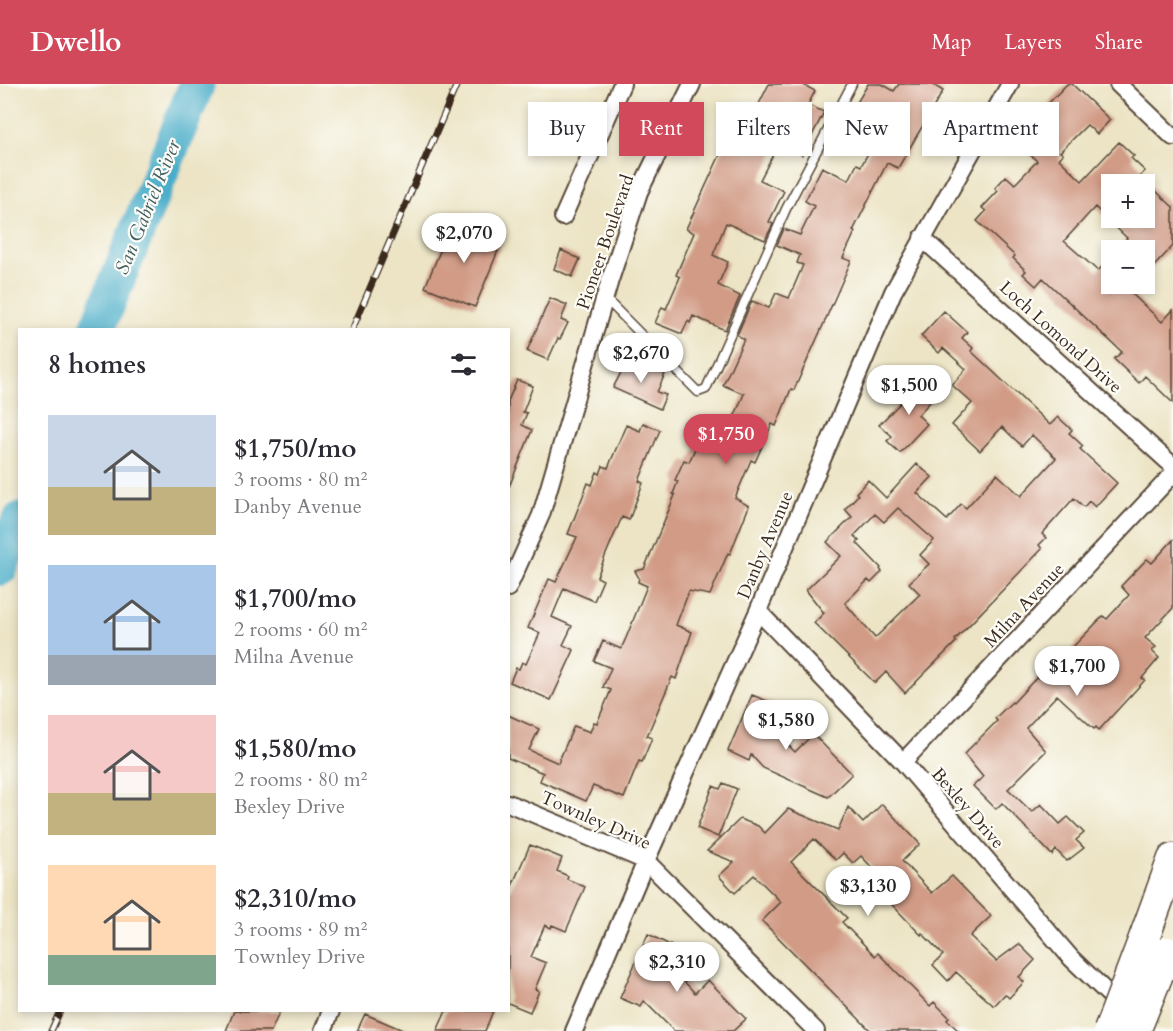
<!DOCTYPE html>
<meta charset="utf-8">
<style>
:root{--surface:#fff;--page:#f7f7f7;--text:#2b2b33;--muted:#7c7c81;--accent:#d1495b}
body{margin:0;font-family:Cardo,serif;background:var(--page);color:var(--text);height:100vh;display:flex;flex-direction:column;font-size:22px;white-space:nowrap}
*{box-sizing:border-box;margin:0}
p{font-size:20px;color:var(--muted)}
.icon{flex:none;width:33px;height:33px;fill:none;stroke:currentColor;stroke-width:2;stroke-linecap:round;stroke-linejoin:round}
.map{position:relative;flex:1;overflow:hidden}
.details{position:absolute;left:18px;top:244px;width:492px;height:684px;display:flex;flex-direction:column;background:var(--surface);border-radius:0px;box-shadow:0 3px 9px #0003}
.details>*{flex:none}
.hud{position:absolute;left:528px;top:18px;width:555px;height:54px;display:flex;gap:12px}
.controls{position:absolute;left:1101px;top:90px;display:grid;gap:12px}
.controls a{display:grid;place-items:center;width:54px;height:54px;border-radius:0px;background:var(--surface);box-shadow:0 3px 9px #0003;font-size:30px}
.price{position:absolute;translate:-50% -51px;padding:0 14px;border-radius:21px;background:#fff;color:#222;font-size:20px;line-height:39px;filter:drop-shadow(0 2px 3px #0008)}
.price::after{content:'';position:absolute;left:50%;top:36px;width:18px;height:14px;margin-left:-9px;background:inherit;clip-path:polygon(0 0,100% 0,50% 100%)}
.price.current{background:var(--accent);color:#fff}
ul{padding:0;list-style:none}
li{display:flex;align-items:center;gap:18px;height:150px;padding:0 30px}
li span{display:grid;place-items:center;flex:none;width:168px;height:120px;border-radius:0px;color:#555}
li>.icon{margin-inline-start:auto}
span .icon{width:72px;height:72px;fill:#fffc;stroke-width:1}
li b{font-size:26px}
h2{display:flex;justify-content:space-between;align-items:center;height:72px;padding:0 30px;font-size:26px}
.pill{padding:0 21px;border-radius:0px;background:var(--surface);box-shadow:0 3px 9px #0003;font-size:21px;line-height:54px}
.pill.current{background:var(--accent);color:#fff}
header{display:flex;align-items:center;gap:36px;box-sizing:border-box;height:84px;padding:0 30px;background:var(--accent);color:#fff}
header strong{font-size:28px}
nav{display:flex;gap:33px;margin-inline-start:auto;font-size:21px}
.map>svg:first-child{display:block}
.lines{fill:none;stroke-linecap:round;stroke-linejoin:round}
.river{stroke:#49adc9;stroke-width:36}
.building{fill:#d19b86;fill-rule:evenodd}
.lane-casing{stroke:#564637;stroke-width:11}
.street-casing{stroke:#564637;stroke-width:20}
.highway-casing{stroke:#564637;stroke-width:33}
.lane{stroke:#fff;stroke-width:8}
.street{stroke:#fff;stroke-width:16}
.highway{stroke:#fff;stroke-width:30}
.rail-casing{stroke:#3b2a1e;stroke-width:7}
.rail{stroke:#fdfcf7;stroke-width:4.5;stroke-dasharray:14;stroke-linecap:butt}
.highway-bridge-casing{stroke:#564637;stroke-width:33;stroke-linecap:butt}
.highway-bridge{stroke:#fff;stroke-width:30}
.labels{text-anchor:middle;stroke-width:4.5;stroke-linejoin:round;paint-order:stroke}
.street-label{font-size:18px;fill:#3b2a1e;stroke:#fdfcf7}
.water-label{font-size:20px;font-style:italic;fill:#415e62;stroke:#fdfcf7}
</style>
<header>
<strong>Dwello</strong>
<nav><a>Map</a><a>Layers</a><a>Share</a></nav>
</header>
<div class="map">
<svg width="1173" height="947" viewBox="0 0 1173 947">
<rect width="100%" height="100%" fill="#fdfcf7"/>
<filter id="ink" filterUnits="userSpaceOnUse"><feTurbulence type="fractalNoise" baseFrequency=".0167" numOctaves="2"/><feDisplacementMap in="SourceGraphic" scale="12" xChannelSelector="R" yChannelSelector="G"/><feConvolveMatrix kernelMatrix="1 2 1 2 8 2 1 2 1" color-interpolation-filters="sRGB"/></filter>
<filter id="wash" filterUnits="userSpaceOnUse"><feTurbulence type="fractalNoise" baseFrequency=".008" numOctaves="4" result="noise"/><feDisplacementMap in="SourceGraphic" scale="24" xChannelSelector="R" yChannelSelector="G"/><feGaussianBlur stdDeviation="1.35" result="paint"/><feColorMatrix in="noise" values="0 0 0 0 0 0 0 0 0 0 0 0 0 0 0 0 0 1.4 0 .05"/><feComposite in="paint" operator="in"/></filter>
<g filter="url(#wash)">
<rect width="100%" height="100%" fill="#ece4c5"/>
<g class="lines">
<path class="river" d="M97,246L197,0
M0,484L20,436"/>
</g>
<g id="blocks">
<path class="building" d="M769,0H802L815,7L808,21L824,28L802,71L779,59L760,96L784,107L769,138L773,140L765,156L726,139L713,171L728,178L718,201L740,212L725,246L693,232L690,239L688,237L682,250L655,239L662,223L666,225L680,193L676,191L694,149L686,145L735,38L737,39L747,23L755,28Z
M868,0H882L894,7L899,0H932L943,7L898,84L887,79L853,147L855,148L843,174L851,177L824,239L794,306L791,305L776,342L772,340L755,378L751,376L735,414L749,422L730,470L728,469L710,511L689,507L676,541L692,548L676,595L672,593L647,652L652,654L642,678L639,677L624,714L593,702L586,717L540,697L543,689L508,674V631L539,645L529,666L558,679L574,642L590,648L594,638L597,639L611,606L603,603L611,584L594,577L603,557L621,565L626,554L647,502L638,498L639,494L635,487L644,485L650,471L675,411L673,410L678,397L675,396L684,376L689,378L707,338L711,339V337L729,345L744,310L723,301L744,255L737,251L752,217L769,224L776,209L789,214L803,181L797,179L800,171L777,161L784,145L800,151L814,122L805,117L822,83L849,96L857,80L861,82L882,44L852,27Z
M1067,0H1072L1110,36L1097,50L1087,41L1060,68L1063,70L1059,75L1082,97L1119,58L1134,72L1131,74L1145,87L1140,92L1173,123V162L1144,193V166H1116L1127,154L1095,123L1064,157L1098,187L1112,172V200H1139L1131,209L1162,238L1173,226V319L1145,292L1139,299L1114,275L1122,268L1043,194L1036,202L1023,190L1026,187L1013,174L1015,172L977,137L986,127L982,124L998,107L995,104L1006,92L1015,100L1037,77L1024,65L1031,58L1025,53L1050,27L1045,23ZM1112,100H1144V134H1112Z
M453,136L502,157L475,223L425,203Z
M561,166L580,175L572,193L554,185Z
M550,214L567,221L561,236L568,239L560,255L558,254L548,276L527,267Z
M944,227L967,248L962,254L973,264L971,267L1050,341L1058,333L1072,346L1069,349L1083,362L1080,365L1117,399L1095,423L1089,417L1084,423L1074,414L1042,450L1046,454L1039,461L1042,465L955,556L956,558L905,609L886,588L875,599L814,539L824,529L806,506L841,472L827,458L852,433L845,425L858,411L856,409L868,396L886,414L917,380L932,393L917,409L947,436L961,420L966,424L997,390L1021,412L1056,374L1032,351L1022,362L1002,343L980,367L952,341L972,319L952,301L966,285L943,264L939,269L921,252ZM898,424L934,456L920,471L929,480L909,499L920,510L875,554L845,519L868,496L871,499L882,488L880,485L881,484L857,459L859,457L854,452L875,430L884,438Z
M627,277L665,290L657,308L666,311L660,325L613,304Z
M926,293L941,306L918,331L927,340L900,369L887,357L892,352L879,341L902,317L903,318Z
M517,296L533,302L523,328L527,329L522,341L532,346L509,403L508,317Z
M643,339L660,346L639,397L643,399L629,436L622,433L606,470L597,493L603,496L594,517L564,504L552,533L572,542L563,561L574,566L551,616L510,598L516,584L519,585L522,578L526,580L540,549L528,544L549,495L556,498L577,453L568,450L588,399L592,401L597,388L600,390L603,382L608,384L626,341L640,347Z
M1173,456V524L1145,554L1156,563L1152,567L1159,574L1142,594L1145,596L1099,646L1096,643L1094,645L1057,611L1026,644L1046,667L1008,705L1032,728L1041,720L1060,740L1068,733L1084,749L1076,756L1084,764L1067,777L1056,766L1052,771L1002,719L996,725L973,702L983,693L964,670L997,637L995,634L1012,618L1013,619L1037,593L1039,594L1066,566L1068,568L1103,532L1107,535L1129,511L1121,502L1147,475L1152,479Z
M752,611L785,624L774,647L795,668L813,650L852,690L828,713L763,684L751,671L749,677L728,667Z
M723,699L737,705L718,753L697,744L713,702L720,705Z
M882,720L920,760L902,777L932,809L952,792L991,832L970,852L996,877L1019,860L1035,876L1019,893L1024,898L1009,914L1005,910L994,922L956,888L948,897L933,881L943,871L922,849L921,851L879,807L887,799L861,772L853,779L843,769L836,776L814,755L791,778L847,834L842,838L875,872L878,869L930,922L934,918L949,933L947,936L959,947H871L762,837L781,818L754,791L735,809L719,792L734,778L707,767L740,735L758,742L765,749L788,725L838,746L848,723L863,739Z
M530,761L562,774L557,787L568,792L567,795L585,803L566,847L552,841L551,844L545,841L531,873L546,879L535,905L539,907L530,928L508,919V811Z
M648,850L680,866L672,885L695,909L708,896L746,935L733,947H674L644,917L641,923L620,914Z
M234,927H280L271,947H226Z
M446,927H493L485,947H437Z
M365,930L405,947H357Z"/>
</g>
</g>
<g filter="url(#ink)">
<use href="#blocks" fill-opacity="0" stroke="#564637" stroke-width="1.5"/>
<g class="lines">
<defs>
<path id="lane" d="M605,214L698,308L706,305L786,125L852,0"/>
<path id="street" d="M1118,0L1173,53
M563,133L622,0
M922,154L1173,382
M508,504L541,431L610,196L639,108L692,0
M758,527L903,678L1071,874L1123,924
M903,678L1173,390
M508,719L646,777L816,947
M323,947L331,927
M574,947L646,777L758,527L893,208L1010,0"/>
<path id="highway" d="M1146,849L1173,775"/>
</defs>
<use href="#lane" class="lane-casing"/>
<use href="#street" class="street-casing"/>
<use href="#highway" class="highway-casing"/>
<use href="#lane" class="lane"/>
<use href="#street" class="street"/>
<use href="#highway" class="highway"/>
<defs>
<path id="rail" d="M352,246L457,0
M51,947L60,927"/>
</defs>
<use href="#rail" class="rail-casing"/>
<use href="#rail" class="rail"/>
<defs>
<path id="highway-bridge" d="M1109,947L1146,849
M1135,947L1167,868"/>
</defs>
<use href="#highway-bridge" class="highway-bridge-casing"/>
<use href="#highway-bridge" class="highway-bridge"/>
</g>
</g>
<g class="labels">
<g class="street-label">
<text transform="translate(605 158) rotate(-71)" y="6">Pioneer Boulevard</text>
<text transform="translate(1061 253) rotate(42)" y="6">Loch Lomond Drive</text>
<text transform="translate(765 461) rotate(-67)" y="6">Danby Avenue</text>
<text transform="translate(1024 521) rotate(-47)" y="6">Milna Avenue</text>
<text transform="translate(968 724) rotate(49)" y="6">Bexley Drive</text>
<text transform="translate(596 736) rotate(24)" y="6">Townley Drive</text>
</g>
<g class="water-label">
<text transform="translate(147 123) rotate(-68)" y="7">San Gabriel River</text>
</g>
</g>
</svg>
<div class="controls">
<a>+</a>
<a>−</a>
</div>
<b class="price" style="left:464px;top:180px">$2,070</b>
<b class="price" style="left:641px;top:300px">$2,670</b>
<b class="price" style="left:909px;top:332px">$1,500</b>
<b class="price current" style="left:726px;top:381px">$1,750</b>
<b class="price" style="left:1077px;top:613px">$1,700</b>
<b class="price" style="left:786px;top:667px">$1,580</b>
<b class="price" style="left:868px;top:833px">$3,130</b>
<b class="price" style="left:677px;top:909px">$2,310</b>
<div class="hud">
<a class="pill">Buy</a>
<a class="pill current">Rent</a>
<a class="pill">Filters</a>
<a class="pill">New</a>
<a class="pill">Apartment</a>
</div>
<section class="details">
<h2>8 homes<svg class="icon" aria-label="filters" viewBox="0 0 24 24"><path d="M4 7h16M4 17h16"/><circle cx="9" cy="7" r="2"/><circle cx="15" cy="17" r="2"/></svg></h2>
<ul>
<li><span style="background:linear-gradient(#c9d6e8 60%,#c2b280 0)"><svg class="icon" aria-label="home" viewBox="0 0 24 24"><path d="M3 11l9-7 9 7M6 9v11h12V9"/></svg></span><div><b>$1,750/mo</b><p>3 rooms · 80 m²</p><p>Danby Avenue</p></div></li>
<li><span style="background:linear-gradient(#a9c7e8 75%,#9aa5b1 0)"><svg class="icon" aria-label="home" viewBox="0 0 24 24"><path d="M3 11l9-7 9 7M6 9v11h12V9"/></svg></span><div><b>$1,700/mo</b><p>2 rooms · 60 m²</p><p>Milna Avenue</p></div></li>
<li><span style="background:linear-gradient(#f6c9c9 65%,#c2b280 0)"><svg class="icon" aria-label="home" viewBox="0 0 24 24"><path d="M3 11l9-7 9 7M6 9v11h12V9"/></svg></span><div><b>$1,580/mo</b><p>2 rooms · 80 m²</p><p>Bexley Drive</p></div></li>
<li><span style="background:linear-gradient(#ffd9b3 75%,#7fa58c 0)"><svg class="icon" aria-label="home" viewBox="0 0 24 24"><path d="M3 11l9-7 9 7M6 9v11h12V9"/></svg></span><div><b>$2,310/mo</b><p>3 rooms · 89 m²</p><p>Townley Drive</p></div></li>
</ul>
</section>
</div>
